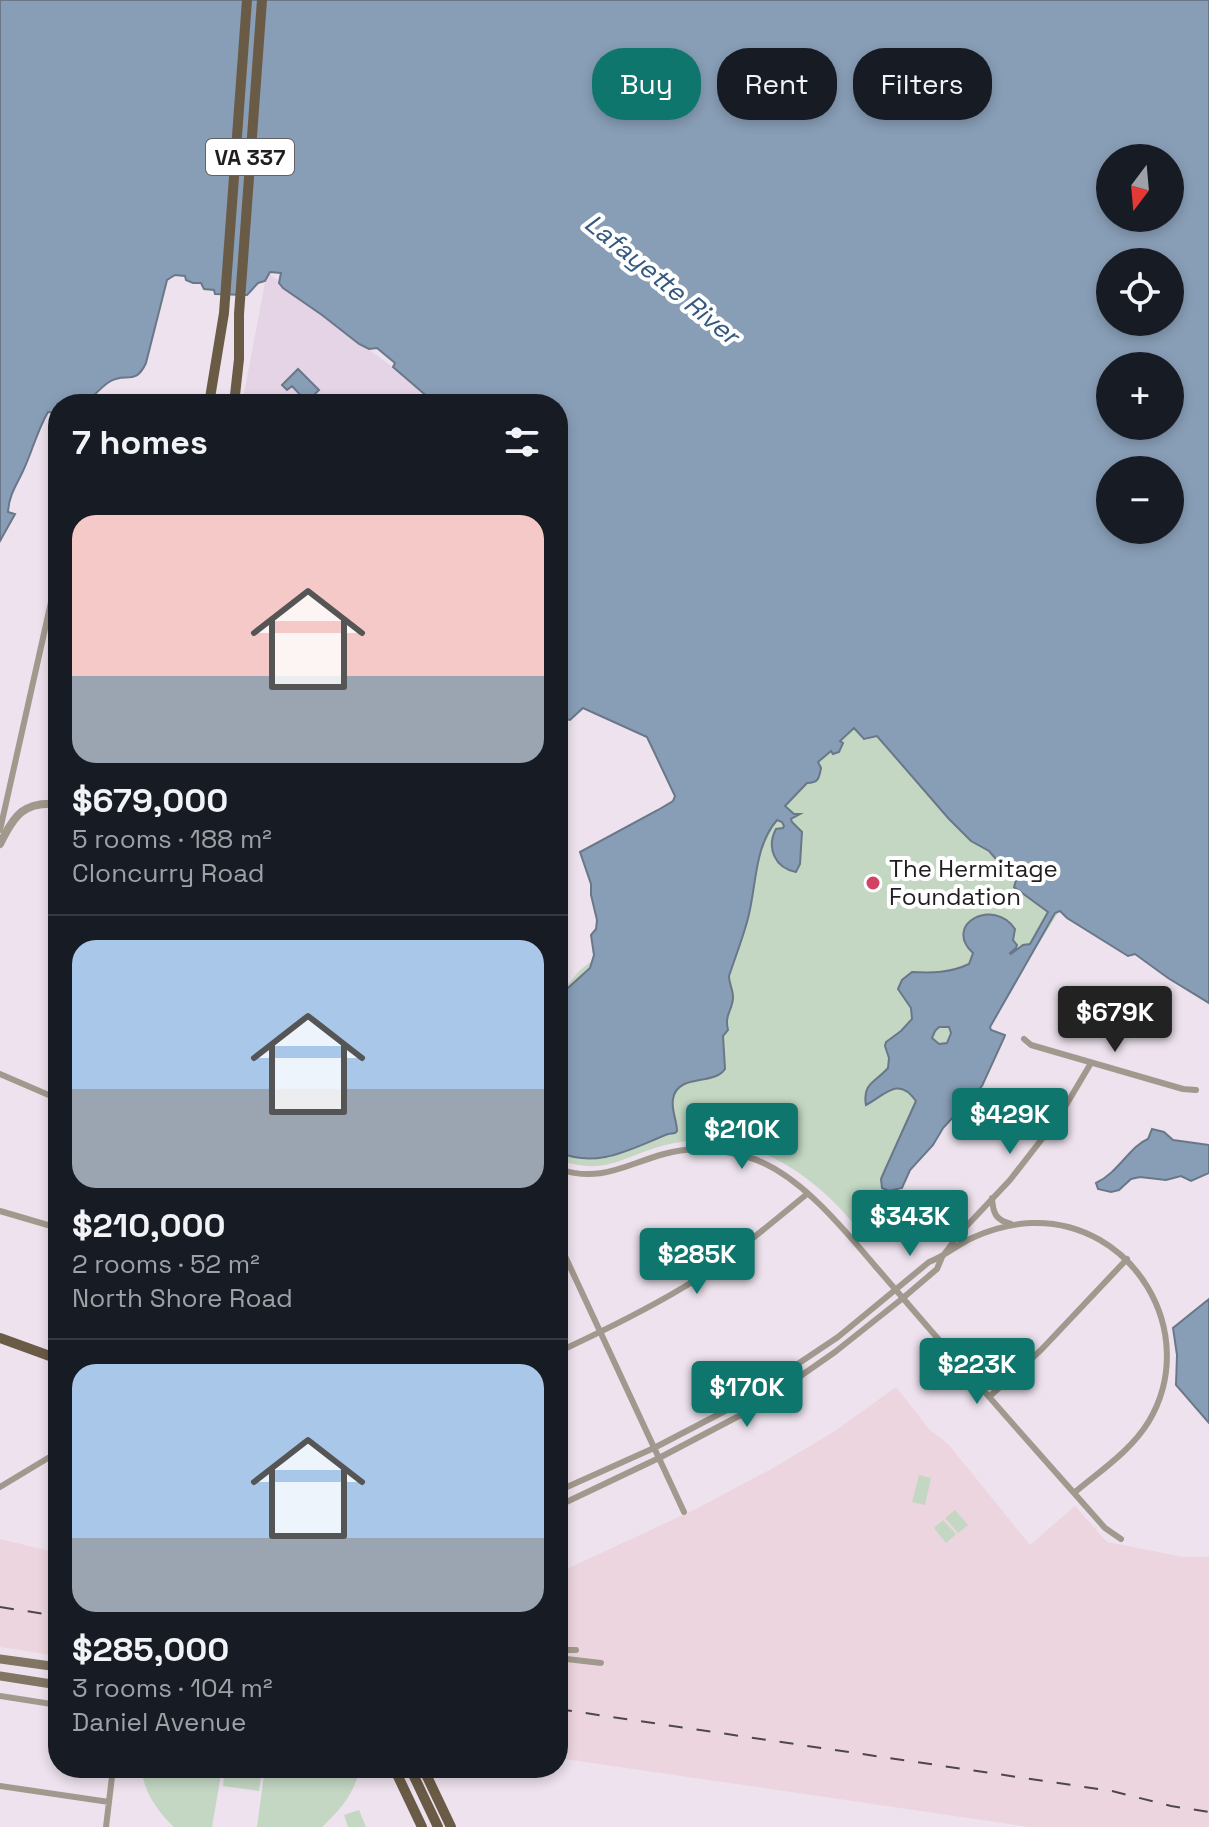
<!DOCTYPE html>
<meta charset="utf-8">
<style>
:root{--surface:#171b24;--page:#20242c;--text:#f1f3f6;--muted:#9ea1a6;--line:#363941;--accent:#0f766e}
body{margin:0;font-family:"Space Grotesk",sans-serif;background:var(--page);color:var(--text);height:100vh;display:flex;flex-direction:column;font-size:30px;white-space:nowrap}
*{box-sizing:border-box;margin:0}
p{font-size:26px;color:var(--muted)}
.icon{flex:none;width:44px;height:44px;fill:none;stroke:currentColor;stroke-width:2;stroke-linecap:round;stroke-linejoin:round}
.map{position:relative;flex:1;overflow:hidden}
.sheet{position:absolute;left:48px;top:394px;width:520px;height:1384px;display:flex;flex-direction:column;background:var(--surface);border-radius:32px;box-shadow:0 4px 12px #0003}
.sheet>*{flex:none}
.top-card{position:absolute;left:592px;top:48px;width:496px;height:72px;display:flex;gap:16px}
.needle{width:52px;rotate:196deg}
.fabs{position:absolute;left:1096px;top:144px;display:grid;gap:16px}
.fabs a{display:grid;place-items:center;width:88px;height:88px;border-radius:50%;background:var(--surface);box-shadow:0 4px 12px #0003;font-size:40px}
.price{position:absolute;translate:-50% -68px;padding:0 18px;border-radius:8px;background:var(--accent);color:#fff;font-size:26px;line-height:52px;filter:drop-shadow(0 2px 4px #0008)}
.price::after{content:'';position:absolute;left:50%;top:48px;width:24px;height:18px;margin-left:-12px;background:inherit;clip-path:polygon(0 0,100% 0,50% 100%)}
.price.on{background:#222;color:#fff}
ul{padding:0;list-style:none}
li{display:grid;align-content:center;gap:16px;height:424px;padding:0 24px}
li+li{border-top:2px solid var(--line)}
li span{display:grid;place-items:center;height:248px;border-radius:24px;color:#555}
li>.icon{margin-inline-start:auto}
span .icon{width:144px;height:144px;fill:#fffc;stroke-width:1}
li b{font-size:34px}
h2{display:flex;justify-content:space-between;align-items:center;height:96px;padding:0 24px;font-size:34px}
.chip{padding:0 28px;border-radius:32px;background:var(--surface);box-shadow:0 4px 12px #0003;font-size:28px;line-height:72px}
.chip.on{background:var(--accent);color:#fff}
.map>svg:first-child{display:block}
.built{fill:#e5d4e5}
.industrial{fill:#ecd5df}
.green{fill:#c3d7c3}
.water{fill:#889eb6;stroke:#697789;stroke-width:2;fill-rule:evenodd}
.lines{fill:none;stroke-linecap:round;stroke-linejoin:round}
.minor{stroke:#a2998e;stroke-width:6}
.tertiary{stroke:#a2998e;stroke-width:8}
.secondary{stroke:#827564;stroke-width:9}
.primary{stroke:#6a5b46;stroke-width:10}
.rail{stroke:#4d474d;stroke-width:2;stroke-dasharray:14 14;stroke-linecap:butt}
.poi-dot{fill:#d24264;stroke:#fff;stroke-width:3}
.labels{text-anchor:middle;stroke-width:8;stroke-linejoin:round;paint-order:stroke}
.shield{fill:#fff;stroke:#646164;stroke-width:2}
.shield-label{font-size:22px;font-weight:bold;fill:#211d21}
.poi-label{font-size:24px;fill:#211d21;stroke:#fff;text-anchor:start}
.water-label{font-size:26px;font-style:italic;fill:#35597e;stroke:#fff}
</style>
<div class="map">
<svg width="1209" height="1827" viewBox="0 0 1209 1827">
<rect width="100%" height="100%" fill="#ede2ed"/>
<path class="built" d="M267,272L441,404H242Z"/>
<path class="industrial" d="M896,1387L929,1429L949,1445L1030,1545L1075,1506L1107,1542L1183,1557H1209V1827H1030L558,1758V1573L696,1509L775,1467L835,1431Z
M0,1539L58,1553V1656L0,1647Z"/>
<path class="green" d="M911,544L1068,897L1009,991L954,1020L911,1155L865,1238C819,1176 746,1124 665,1145C620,1157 608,1176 558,1160V992L569,983L580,970L764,829Z
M919,1475L931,1478L925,1505L912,1502Z
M955,1510L968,1525L958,1533L945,1518Z
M943,1520L956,1534L946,1543L934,1528Z
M141,1768H222L212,1827H174C157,1811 144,1792 141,1768Z
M225,1768H262L259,1791L223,1786Z
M265,1768H360C354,1794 341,1809 322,1827H257Z
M359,1810L366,1827H348L344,1815Z"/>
<path class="water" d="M0,0H1209V1003L1168,978L1135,954L1128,956L1067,918L1060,911L1055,913L990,1027L991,1030L1005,1035L1004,1038L982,1086L943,1128L933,1145L910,1170L902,1188L889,1191L882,1188L881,1179L884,1172L916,1101C898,1075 884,1096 866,1105C862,1083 876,1082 888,1068L889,1058L885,1046L886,1042L901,1031L912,1019L911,1008L898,989L902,980L912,972C932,973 950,973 969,964L973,953C942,924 994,897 1015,929L1013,940L1017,945L1016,948L1010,953L1011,954L1023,945L1030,944L1048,912L1014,887L1017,877L1002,866L989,851L971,841L949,819L877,736L864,739L854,728L840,741L843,743L839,752L833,754L831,751L818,762L821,768C819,779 818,783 807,783L785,806L794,814H800L791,819L792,822L802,832L800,864L796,872C775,868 766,848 776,829L783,828L784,826L782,822L777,820C753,848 757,888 747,922C742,940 735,958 729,976C729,983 733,990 733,997C733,1010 724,1014 728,1030L723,1036L725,1069C714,1086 677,1073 673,1099C671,1110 677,1120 677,1131L675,1133L668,1134C630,1149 598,1169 558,1152V997L590,968L594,955L591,935L596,929L597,920L591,895V884L580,852L658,810L673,801L675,796L647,737L583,708L570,720L558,717V404H436L393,367L395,363L377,348L369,349L359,344L322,315L283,288L279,283L281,273L270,272L265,281L258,283L247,295L215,294L214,290L204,289L201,283H193L186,280L185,276L175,275L167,280L146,363C135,387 125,371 109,382C100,388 93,397 85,404H58V413L48,412C37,431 32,452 23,471C16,486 9,495 8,512L15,514L0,541ZM1110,158H1170V218H1110ZM1110,262H1170V322H1110ZM1110,366H1170V426H1110ZM1110,470H1170V530H1110ZM939,1027H949L951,1033L947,1043L939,1044L932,1038L935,1031Z
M298,369L319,390L307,402L292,386L287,390L282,385Z
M1152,1129L1164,1132L1173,1140L1209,1145V1173L1191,1181L1181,1176L1166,1180L1140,1177L1131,1179L1119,1190L1111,1192L1098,1189L1096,1183C1119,1172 1130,1146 1148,1139Z
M1209,1299V1423L1176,1385L1177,1355L1173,1328Z"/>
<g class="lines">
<path class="minor" d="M0,830L58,571
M1024,1039L1031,1045L1183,1089L1196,1090
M0,1074L58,1099
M558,1169C602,1183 624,1165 664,1154C691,1146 721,1149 748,1157C798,1172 843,1228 876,1267C897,1291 918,1316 940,1341C994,1403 1050,1466 1105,1528L1121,1539
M992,1198C993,1214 996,1220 1011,1224
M0,1211L58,1228
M558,1241L684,1512
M558,1352C601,1332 644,1311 684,1287C726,1262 769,1225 807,1194
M989,1397L1041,1350L1127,1259
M0,1487L58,1452
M558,1491L654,1448L725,1411L753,1394L838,1337L929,1262C945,1256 957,1245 972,1238C989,1230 1011,1224 1031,1223C1133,1219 1201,1333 1149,1421C1131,1451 1100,1471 1074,1493
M558,1506L659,1458L756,1407L835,1352L903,1298L937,1269L942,1257L961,1232L1010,1180L1059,1117L1091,1063
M558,1650H576
M558,1658L601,1663
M0,1696L58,1705
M0,1786L109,1802
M106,1827L113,1768"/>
<path class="tertiary" d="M0,844C14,815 24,801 58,804"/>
<path class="secondary" d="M0,1659L58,1667
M0,1676L58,1685"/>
<path class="primary" d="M209,404L224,313L247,0
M234,404L239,359V314L262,0
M0,1338L58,1359
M394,1768L422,1827
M410,1768L438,1827
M423,1768L451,1827"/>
<path class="rail" d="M0,1607L58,1616
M558,1709L1112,1791L1171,1806L1209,1812"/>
</g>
<circle class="poi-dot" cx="873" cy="883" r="8"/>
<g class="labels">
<rect class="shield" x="206" y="139" width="88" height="36" rx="6"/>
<g class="shield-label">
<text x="250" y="165">VA 337</text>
</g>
<g class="poi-label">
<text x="889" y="877">The Hermitage<tspan x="889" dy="28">Foundation</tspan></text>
</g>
<g class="water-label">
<text transform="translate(662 279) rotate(39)" y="9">Lafayette River</text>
</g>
</g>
</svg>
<div class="fabs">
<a><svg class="needle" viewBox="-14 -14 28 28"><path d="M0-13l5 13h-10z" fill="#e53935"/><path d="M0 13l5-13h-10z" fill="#9ea1a6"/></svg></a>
<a><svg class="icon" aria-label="locate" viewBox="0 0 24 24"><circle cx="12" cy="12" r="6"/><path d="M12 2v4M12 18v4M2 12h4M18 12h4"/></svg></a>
<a>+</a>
<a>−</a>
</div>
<b class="price on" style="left:1115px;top:1054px">$679K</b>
<b class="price" style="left:1010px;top:1156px">$429K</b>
<b class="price" style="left:742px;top:1171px">$210K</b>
<b class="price" style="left:910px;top:1258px">$343K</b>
<b class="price" style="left:697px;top:1296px">$285K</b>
<b class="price" style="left:977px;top:1406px">$223K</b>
<b class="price" style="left:747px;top:1429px">$170K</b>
<div class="top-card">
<a class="chip on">Buy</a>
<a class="chip">Rent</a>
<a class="chip">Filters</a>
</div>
<section class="sheet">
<h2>7 homes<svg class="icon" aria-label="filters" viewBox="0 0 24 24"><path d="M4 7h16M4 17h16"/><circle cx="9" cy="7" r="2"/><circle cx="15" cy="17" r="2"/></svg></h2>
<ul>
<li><span style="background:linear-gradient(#f6c9c9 65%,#9aa5b1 0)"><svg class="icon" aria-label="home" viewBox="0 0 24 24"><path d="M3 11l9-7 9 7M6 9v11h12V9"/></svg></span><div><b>$679,000</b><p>5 rooms · 188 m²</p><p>Cloncurry Road</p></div></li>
<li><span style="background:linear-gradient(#a9c7e8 60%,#9aa5b1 0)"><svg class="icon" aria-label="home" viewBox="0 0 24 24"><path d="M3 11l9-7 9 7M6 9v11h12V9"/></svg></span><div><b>$210,000</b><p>2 rooms · 52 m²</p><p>North Shore Road</p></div></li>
<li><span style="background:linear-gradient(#a9c7e8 70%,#9aa5b1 0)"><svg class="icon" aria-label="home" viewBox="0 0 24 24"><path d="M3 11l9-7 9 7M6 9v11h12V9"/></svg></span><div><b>$285,000</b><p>3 rooms · 104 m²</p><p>Daniel Avenue</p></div></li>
</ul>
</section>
</div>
